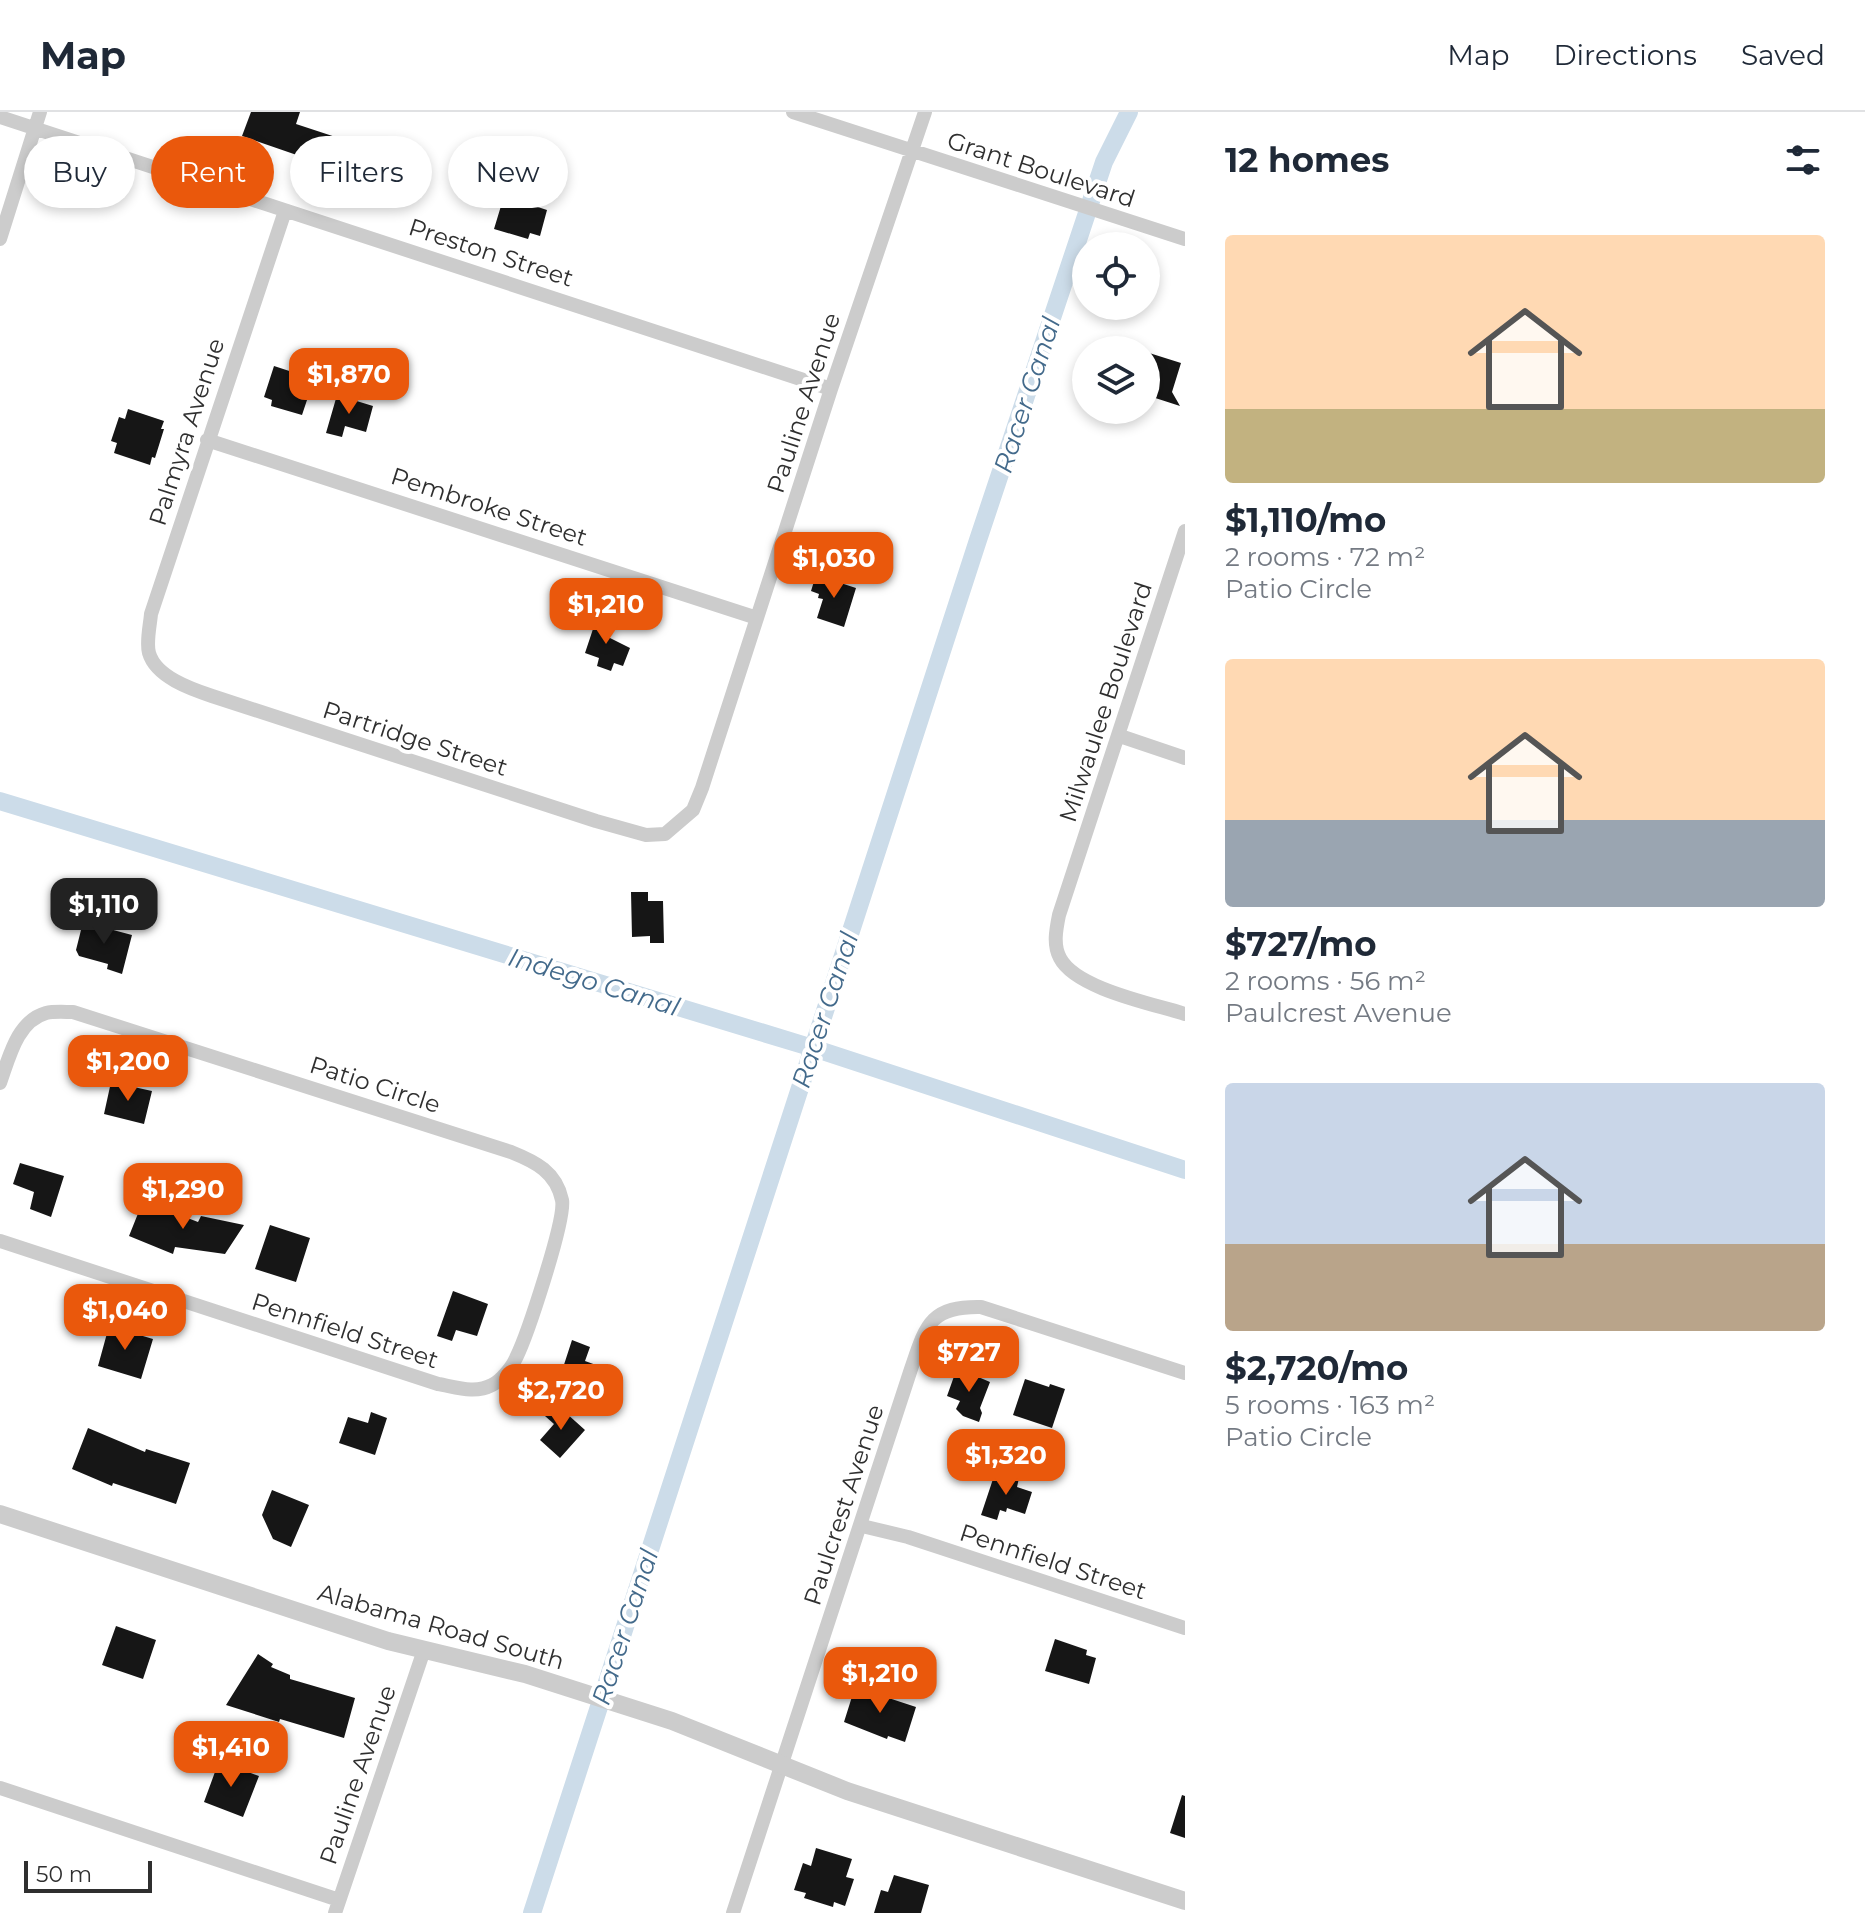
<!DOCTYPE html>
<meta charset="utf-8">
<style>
:root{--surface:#fff;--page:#f6f6f7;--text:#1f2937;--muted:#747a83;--line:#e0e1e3;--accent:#ea580c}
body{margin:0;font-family:Montserrat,sans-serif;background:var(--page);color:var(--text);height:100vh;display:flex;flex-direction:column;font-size:30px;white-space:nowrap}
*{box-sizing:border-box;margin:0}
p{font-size:26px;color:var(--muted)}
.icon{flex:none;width:44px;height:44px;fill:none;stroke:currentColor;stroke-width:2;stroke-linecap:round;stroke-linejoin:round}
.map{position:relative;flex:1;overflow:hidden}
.side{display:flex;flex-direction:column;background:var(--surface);width:680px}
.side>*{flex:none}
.guide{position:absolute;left:24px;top:24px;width:760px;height:72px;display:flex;gap:16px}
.controls{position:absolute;left:1072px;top:120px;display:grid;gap:16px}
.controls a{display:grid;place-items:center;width:88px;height:88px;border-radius:50%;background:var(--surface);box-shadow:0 4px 12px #0003;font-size:40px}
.scale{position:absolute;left:24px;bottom:20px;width:128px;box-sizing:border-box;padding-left:8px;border:4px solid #2f2f2f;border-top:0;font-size:22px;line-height:28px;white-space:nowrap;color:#2f2f2f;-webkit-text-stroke:6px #fff;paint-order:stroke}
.price{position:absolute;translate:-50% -68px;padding:0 18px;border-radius:16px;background:var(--accent);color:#fff;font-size:26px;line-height:52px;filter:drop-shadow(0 2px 4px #0008)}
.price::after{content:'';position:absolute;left:50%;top:48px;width:24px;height:18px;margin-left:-12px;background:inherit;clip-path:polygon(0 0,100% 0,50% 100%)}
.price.current{background:#222;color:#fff}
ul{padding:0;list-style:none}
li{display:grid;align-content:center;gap:16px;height:424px;padding:0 40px}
li span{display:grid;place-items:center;height:248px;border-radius:8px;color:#555}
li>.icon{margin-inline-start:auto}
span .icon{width:144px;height:144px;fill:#fffc;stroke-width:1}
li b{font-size:34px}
h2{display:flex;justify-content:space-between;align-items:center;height:96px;padding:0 40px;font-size:34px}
.pill{padding:0 28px;border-radius:36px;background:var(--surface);box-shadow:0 4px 12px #0003;font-size:28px;line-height:72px}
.pill.current{background:var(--accent);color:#fff}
header{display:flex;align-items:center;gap:48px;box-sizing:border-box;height:112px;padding:0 40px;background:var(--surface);border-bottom:2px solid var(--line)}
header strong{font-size:38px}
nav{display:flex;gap:44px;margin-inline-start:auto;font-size:28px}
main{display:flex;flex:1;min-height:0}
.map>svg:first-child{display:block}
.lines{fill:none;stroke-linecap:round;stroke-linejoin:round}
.canal{stroke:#ccdce9;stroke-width:18}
.building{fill:#161616}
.minor{stroke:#ccc;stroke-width:14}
.tertiary{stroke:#ccc;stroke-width:18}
.labels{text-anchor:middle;stroke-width:8;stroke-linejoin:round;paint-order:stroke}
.street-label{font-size:24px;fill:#2f2f2f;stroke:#fff}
.water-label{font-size:26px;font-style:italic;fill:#436a8b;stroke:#fff}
</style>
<header>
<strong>Map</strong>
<nav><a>Map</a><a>Directions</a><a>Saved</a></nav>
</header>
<main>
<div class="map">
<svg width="1185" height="1801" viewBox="0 0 1185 1801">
<rect width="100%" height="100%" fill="#fff"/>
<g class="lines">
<path class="canal" d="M0,689L813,936L1185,1058
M532,1801L978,428L1104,50L1129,0"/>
</g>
<path class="building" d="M251,0H300L296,12L375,38L377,32L421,46L409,85L399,82L397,86L374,78L375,74L329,60L315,54L317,50L242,24Z
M504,84L547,98L540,124L530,121L528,127L494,117Z
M1146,240L1181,251L1172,280L1180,294L1146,283Z
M274,254L314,267L302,303L271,294L272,288L264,285Z
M337,283L373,294L366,320L345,314L342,325L326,321Z
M128,297L164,309L161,317H164L155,346L152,345L150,353L114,341L117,331L111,329L119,305L125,307Z
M816,463L856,476L844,515L817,506L823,487L818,486L819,482L811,479Z
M597,505L613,511L608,525L630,536L623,554L614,551L611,559L597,554L599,546L585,541Z
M631,780H648V789H663L664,831H650V824L632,825Z
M83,810L132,823L122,862L107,857L108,852L79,844L76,838Z
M111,970L152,979L144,1012L104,1002Z
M20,1051L64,1064L51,1105L30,1097L34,1080L13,1072Z
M143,1089L198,1110L201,1104L244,1113L225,1142L175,1135L173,1142L129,1124Z
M270,1113L310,1126L296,1170L255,1157Z
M453,1179L488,1192L477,1224L456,1218L452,1229L437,1224Z
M109,1214L153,1227L141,1267L98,1254Z
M572,1228L590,1235L585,1249L607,1257L605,1261L614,1264L610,1277L601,1274L599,1279L560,1265Z
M957,1256L990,1270L980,1296L982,1301L979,1310L963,1304L956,1297L960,1289L947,1284Z
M1025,1267L1049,1275L1050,1272L1065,1277L1052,1316L1013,1303Z
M556,1292L585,1318L560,1346L540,1328L554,1312L545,1304Z
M371,1300L387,1306L375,1343L339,1331L348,1305L368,1311Z
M88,1316L145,1340L146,1337L190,1351L176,1392L113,1371L112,1374L72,1357Z
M1002,1360L1019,1366L1017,1375L1032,1380L1025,1402L1007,1396L1006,1400L1000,1398L997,1408L981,1403L993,1367L1000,1369Z
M272,1378L309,1393L291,1435L273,1427L262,1403Z
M116,1514L156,1528L143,1567L102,1553Z
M1055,1527L1087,1538L1086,1543L1096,1546L1089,1572L1045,1559Z
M258,1542L273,1552L271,1555L290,1563V1567L355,1586L344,1626L280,1607L279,1610L226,1593Z
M855,1575L916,1595L905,1630L888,1624L887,1627L844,1610Z
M219,1649L259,1664L243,1705L204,1690Z
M1182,1683L1185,1684V1726L1170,1721Z
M816,1736L852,1747L846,1765L854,1767L845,1794L834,1790L833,1795L804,1786L806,1781L794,1778L803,1751L811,1754Z
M894,1763L929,1773L921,1801H874L881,1778L888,1780Z"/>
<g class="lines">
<path class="minor" d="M793,0L1185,127
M0,5L831,277
M285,99L151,502C150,514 146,530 149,541C156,565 191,577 212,584L596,709L646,723L665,722L693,698L702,676L831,277L925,0
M0,127L40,0
M207,328L757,506
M1185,419L1059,803C1056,818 1053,833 1060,846C1076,877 1154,892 1185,902
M1120,624L1185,646
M0,971C9,946 17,909 46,901C54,899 65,900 73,900L511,1040C536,1050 556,1060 562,1088C566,1107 527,1224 516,1246C512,1255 501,1269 492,1273C475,1282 456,1275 438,1272L0,1129
M862,1414L908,1425L1185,1516
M0,1676L339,1788
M335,1801L424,1538
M733,1801L911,1257C926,1213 930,1194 981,1195L1185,1261"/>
<path class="tertiary" d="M0,1402L388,1529L525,1562L672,1609L847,1679L1185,1789"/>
</g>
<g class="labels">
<g class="street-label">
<text transform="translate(1041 58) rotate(18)" y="8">Grant Boulevard</text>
<text transform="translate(491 141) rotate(18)" y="8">Preston Street</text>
<text transform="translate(804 291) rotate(-72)" y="8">Pauline Avenue</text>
<text transform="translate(187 320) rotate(-72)" y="8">Palmyra Avenue</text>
<text transform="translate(489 395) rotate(18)" y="8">Pembroke Street</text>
<text transform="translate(1106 590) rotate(-72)" y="8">Milwaulee Boulevard</text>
<text transform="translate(415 627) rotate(18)" y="8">Partridge Street</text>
<text transform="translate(375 973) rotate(18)" y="8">Patio Circle</text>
<text transform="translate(345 1219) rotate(18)" y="8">Pennfield Street</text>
<text transform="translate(844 1393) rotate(-72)" y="8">Paulcrest Avenue</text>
<text transform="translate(1053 1450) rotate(18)" y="8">Pennfield Street</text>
<text transform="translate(441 1515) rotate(16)" y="8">Alabama Road South</text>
<text transform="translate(358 1663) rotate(-71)" y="8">Pauline Avenue</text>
</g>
<g class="water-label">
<text transform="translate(1027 283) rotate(-72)" y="9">Racer Canal</text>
<text transform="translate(594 870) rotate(17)" y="9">Indego Canal</text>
<text transform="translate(825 898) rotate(-72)" y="9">Racer Canal</text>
<text transform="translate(625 1515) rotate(-72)" y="9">Racer Canal</text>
</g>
</g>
</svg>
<div class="controls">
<a><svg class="icon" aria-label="locate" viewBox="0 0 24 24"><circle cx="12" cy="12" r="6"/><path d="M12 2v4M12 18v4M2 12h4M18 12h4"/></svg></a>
<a><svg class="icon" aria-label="layers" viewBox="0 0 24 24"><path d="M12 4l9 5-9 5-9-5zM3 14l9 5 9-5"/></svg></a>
</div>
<div class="scale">50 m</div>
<b class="price" style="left:349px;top:304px">$1,870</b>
<b class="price" style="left:834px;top:488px">$1,030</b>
<b class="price" style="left:606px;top:534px">$1,210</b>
<b class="price current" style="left:104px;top:834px">$1,110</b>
<b class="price" style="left:128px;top:991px">$1,200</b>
<b class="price" style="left:183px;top:1119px">$1,290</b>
<b class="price" style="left:125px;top:1240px">$1,040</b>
<b class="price" style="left:969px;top:1282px">$727</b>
<b class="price" style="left:561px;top:1320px">$2,720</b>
<b class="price" style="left:1006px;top:1385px">$1,320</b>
<b class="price" style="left:880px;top:1603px">$1,210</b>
<b class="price" style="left:231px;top:1677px">$1,410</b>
<div class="guide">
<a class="pill">Buy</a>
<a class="pill current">Rent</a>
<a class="pill">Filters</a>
<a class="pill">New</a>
</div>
</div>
<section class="side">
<h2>12 homes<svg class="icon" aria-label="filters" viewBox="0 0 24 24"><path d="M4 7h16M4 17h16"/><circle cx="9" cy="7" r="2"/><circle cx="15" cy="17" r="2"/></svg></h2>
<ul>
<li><span style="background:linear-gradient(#ffd9b3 70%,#c2b280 0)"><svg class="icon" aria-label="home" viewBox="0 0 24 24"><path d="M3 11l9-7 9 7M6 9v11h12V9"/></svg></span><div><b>$1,110/mo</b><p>2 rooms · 72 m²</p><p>Patio Circle</p></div></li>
<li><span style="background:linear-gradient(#ffd9b3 65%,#9aa5b1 0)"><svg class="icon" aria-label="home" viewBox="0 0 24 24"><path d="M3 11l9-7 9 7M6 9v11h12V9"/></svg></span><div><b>$727/mo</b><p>2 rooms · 56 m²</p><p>Paulcrest Avenue</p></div></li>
<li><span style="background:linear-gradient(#c9d6e8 65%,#b9a48a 0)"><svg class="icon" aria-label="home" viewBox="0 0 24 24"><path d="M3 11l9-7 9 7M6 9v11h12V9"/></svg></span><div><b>$2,720/mo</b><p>5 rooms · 163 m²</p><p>Patio Circle</p></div></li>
</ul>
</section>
</main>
